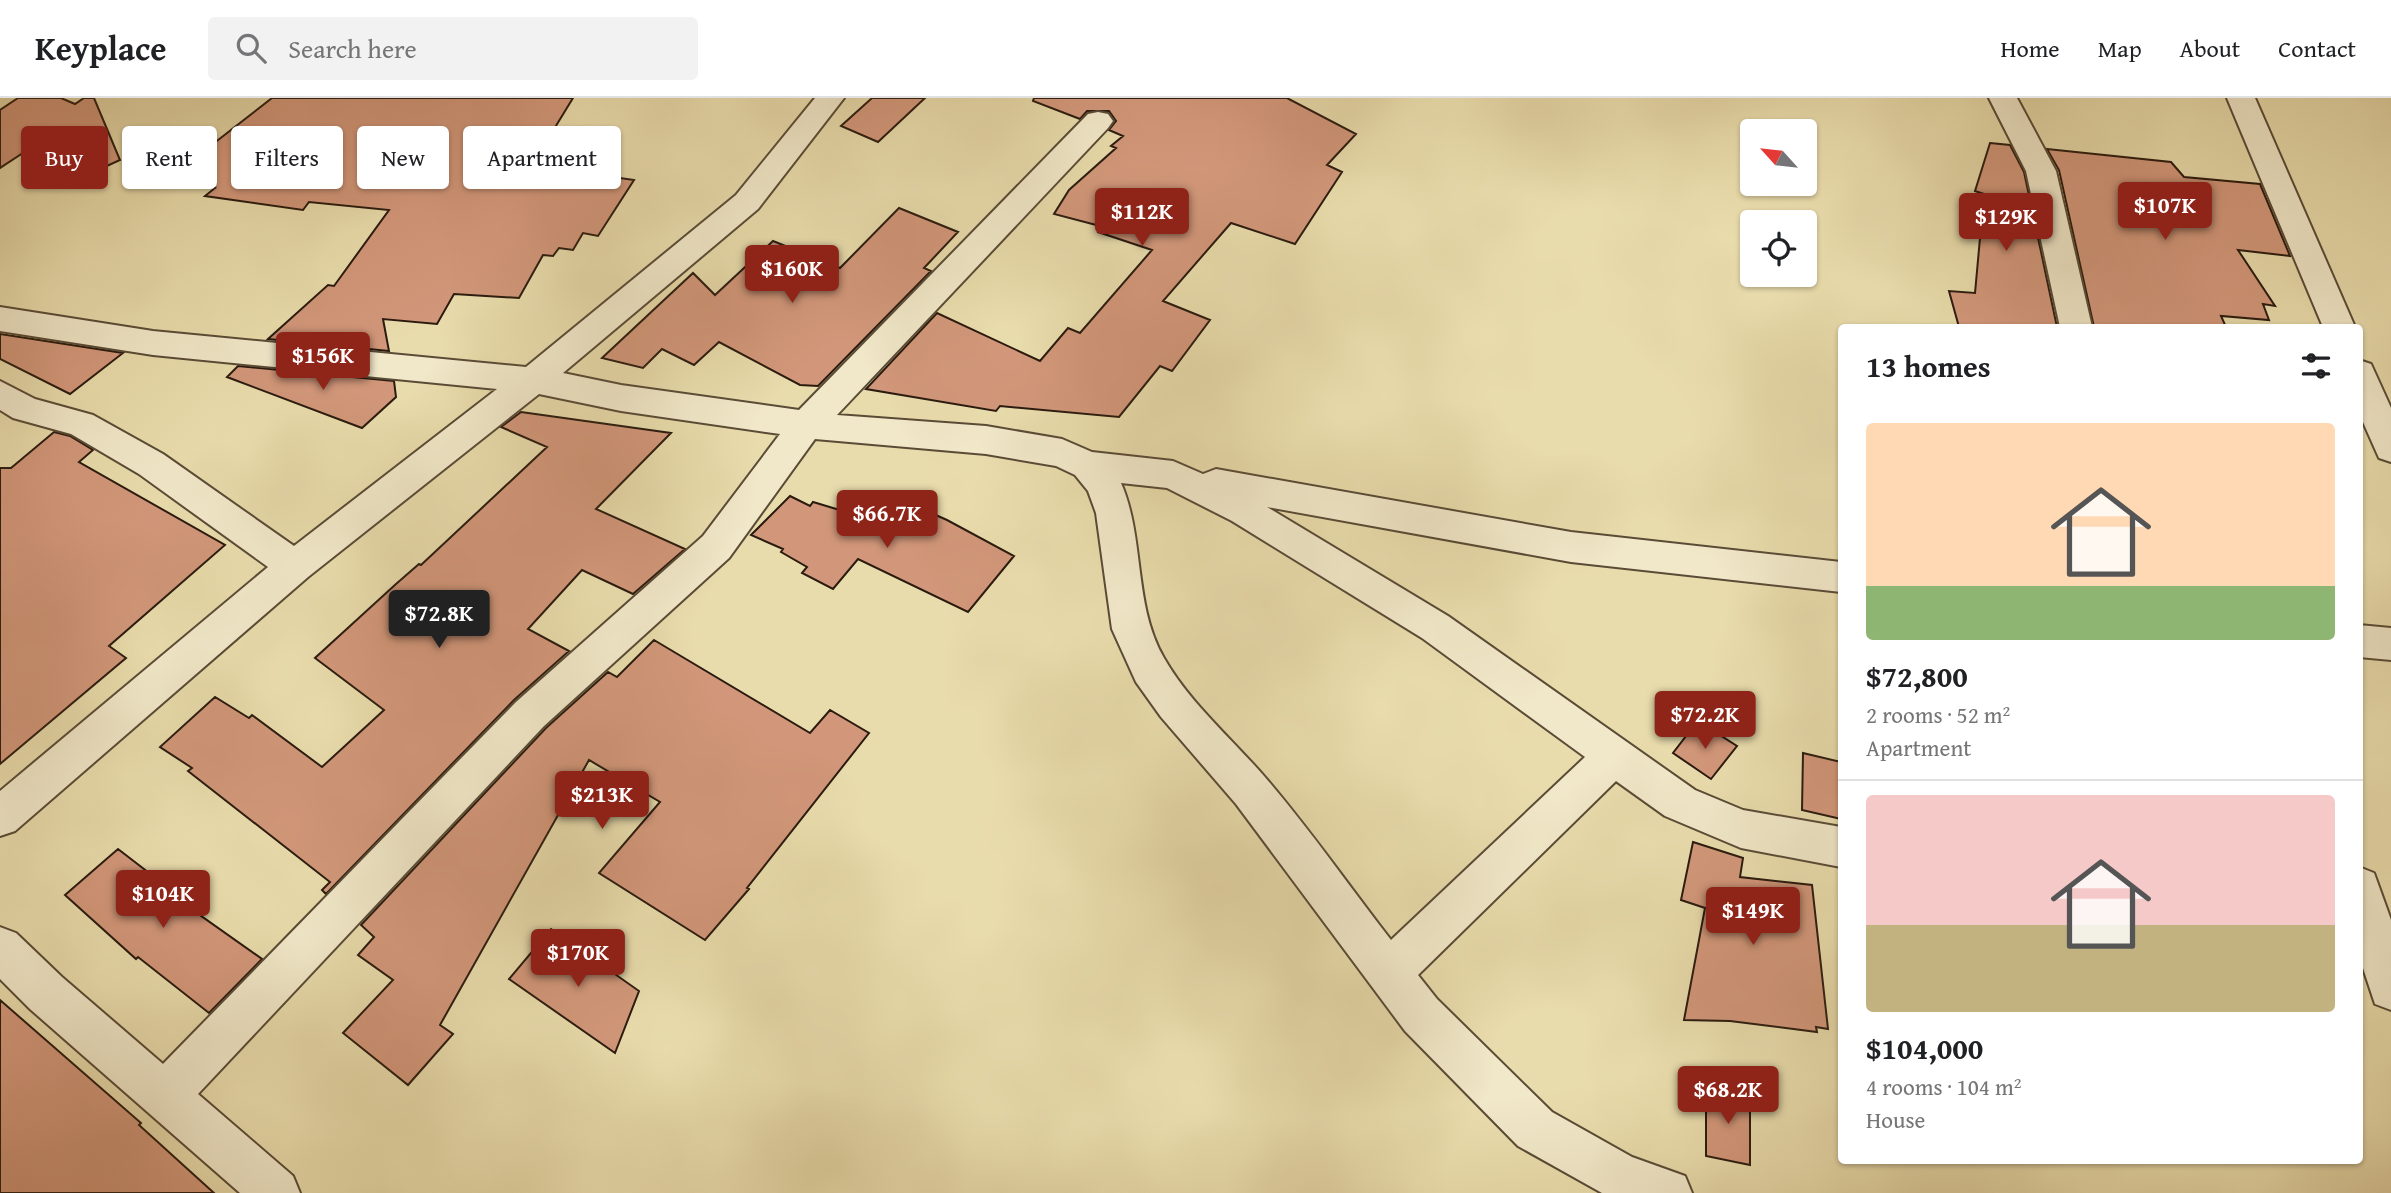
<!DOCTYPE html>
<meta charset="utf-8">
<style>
:root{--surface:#fff;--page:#f2f2f2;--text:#202124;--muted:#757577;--line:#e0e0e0;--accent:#8f2418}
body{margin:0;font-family:"Gentium Book Plus",serif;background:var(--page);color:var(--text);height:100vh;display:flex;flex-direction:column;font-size:26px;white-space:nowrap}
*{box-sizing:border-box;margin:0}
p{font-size:23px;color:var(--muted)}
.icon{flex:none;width:38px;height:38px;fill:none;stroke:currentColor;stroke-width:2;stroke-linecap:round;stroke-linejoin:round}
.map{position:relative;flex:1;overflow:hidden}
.drawer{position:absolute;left:1838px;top:226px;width:525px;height:840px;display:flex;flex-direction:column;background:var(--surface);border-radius:7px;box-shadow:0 2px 5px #0004}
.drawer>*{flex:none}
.guide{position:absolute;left:21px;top:28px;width:665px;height:63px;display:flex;gap:14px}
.needle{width:46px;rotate:297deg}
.tools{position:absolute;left:1740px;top:21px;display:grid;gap:14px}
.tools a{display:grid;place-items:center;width:77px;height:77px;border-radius:7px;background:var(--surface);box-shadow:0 2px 5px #0004;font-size:35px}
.price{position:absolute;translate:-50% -60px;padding:0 16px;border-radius:7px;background:var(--accent);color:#fff;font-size:23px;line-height:46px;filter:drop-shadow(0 2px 4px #0008)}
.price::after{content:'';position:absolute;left:50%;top:42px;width:21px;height:16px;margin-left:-10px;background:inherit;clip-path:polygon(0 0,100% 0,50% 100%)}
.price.on{background:#222;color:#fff}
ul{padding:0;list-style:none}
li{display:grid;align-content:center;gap:14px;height:371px;padding:0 28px}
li+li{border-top:2px solid var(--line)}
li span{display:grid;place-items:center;height:217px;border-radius:7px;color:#555}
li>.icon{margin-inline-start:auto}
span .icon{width:126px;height:126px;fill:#fffc;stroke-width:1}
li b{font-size:30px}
h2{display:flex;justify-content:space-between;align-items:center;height:84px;padding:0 28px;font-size:30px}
.pill{padding:0 24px;border-radius:7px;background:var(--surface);box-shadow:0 2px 5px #0004;font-size:24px;line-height:63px}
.pill.on{background:var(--accent);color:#fff}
header{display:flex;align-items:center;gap:42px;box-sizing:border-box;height:98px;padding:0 35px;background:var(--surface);border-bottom:2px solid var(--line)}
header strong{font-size:33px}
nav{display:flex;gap:38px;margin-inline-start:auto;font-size:24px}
.search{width:490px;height:63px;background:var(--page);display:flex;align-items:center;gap:18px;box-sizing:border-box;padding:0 24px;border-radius:7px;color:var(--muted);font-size:26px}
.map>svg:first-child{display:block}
.building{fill:#d2977a;stroke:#2a1b0f;stroke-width:2}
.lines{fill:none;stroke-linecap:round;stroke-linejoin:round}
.street-casing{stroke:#5a4b36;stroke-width:4}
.street{fill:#f1e8c9;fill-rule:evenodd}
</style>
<header>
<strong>Keyplace</strong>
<div class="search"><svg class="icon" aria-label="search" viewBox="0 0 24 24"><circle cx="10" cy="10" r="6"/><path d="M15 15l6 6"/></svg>Search here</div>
<nav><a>Home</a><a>Map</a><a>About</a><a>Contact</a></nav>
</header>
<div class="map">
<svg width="2391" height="1095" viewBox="0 0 2391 1095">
<rect width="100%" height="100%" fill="#e9dcac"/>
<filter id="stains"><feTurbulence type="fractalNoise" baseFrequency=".00286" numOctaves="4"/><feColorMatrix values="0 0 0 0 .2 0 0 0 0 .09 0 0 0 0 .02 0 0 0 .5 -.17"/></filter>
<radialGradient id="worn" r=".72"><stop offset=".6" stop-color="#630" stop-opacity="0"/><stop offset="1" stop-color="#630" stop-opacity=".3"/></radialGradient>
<path class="building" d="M18,0H61L75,6L84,0H94L120,62L96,73L70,75L65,62L32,49L0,70V12Z
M272,0H573L543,49L547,50L536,68L634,82L598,138L583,135L573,152L559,150L553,158L543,157L519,200L454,196L437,226L383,221L389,253L268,241L328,187L334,188L389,112L309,104L303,112L205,98L215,90L173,77Z
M872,0H925L878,44L841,28Z
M1034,0H1287L1356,36L1327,67L1342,74L1295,146L1231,125L1163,203L1210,222L1172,273L1160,268L1119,319L1000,308L996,313L866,291L937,215L1040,263L1068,230L1080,235L1152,152L1098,134L1100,128L1054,116L1069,92L1116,50L1111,48L1123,38L1109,32L1116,23L1109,13H1087L1080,21L1033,3Z
M1990,45L2010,47L2024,74L2057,229H1959L1949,193L1975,195L1984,96L1975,93Z
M2047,51L2171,64L2184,79L2260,86L2290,158L2238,152L2275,208L2263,206L2269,222L2221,218L2226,229H2094L2059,72Z
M899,110L958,134L924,170L931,173L818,288L800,287L719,244L694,267L662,251L643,270L602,260L693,175L715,197L773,143L840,170Z
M0,236L123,255L70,296L0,261Z
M238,268L394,283L396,299L362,330L227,279Z
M521,314L671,335L596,411L685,451L633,496L582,472L528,531L569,553L514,602L326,796L322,792L330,784L188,673L192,670L160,649L215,599L249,620L252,617L322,669L384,612L315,560L396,486L419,466L421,467L547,349L501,329Z
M54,334L70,338L93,352L79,364L225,447L109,548L126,560L0,666V370H11Z
M790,398L810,408L813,404L843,413L887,439L913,407L947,422L1014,458L968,514L858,461L833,491L802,475L807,469L781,454L783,451L751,437Z
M654,542L810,635L830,612L869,635L747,790L749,791L705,842L599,775L660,704L589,662L440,927L453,936L408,987L343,935L393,882L358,857L374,839L361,827L546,630L608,574L617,579Z
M1693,629L1715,634L1737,648L1711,681L1673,655Z
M1803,655L1841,664V721L1802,712Z
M1693,744L1743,760L1740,779L1812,787L1828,931L1816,929L1817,934L1730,923L1684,922L1705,810L1681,802Z
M118,751L192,808L190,810L262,861L209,915L138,859L136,861L65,797Z
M551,831L639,893L615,955L509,881Z
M0,902L141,1025L139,1027L214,1095H0Z
M1706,990L1750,999V1067L1706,1058Z"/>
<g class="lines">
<defs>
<path id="street" d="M815,0H844L758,111L563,275L621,287L799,312L1088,16L1098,14L1108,16L1113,23L1108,30L837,317L986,328L1062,341L1092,354L1173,363L1203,376L1216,371L1571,434L1841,464V494L1571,464L1267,409L1448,518L1695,692L1743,712L1841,729V769L1741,750L1665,718L1616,683L1418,877L1437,901L1552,1014L1632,1059L1685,1078L1692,1095H1602L1518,1048L1405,933L1236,706L1161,619L1136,584L1112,531L1096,415L1088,393L1075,377L1056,368L986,356L815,341L729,460L544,628L198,996L293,1078L300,1095H240L30,911L0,881V829L16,835L62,879L163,966L516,604L703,438L780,336L621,313L539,296L308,479L15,733L0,738V693L268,469L139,376L71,336L13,320L0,312V283L35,301L93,317L163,356L294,448L497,291L153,257L0,233V209L153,233L526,269L736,97ZM1121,385L1167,390L1232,423L1422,540L1585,659L1391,842C1349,788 1309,730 1264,678C1231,640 1189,604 1164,560C1133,507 1145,440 1121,385Z
M1989,0H2017L2056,73L2092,229H2060L2026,73Z
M2227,0H2255L2355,229H2323Z
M2359,262L2371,266L2391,310V364L2379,360L2359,315Z
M2359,527L2391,530V562L2359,559Z
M2359,769L2374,775L2391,822V912L2375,906L2359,858Z"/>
</defs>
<use href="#street" class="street-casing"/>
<use href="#street" class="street"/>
</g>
<rect width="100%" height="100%" filter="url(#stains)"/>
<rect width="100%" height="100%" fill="url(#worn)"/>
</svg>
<div class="tools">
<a><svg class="needle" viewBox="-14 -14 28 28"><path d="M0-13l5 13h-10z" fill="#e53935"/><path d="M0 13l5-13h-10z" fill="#757577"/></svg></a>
<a><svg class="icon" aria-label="locate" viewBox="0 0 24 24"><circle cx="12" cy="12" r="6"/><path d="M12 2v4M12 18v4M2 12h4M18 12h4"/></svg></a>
</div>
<b class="price" style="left:2165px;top:144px">$107K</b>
<b class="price" style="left:1142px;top:150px">$112K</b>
<b class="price" style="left:2006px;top:155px">$129K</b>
<b class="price" style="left:792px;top:207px">$160K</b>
<b class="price" style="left:323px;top:294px">$156K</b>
<b class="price" style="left:887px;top:452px">$66.7K</b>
<b class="price on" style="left:439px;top:552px">$72.8K</b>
<b class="price" style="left:1705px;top:653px">$72.2K</b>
<b class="price" style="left:602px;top:733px">$213K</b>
<b class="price" style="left:163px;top:832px">$104K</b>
<b class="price" style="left:1753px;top:849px">$149K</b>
<b class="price" style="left:578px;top:891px">$170K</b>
<b class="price" style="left:1728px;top:1028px">$68.2K</b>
<div class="guide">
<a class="pill on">Buy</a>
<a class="pill">Rent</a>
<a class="pill">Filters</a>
<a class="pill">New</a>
<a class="pill">Apartment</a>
</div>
<section class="drawer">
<h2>13 homes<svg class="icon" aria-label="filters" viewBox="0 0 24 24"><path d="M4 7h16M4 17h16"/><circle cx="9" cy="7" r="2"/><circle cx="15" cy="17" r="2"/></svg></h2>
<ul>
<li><span style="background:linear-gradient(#ffd9b3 75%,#8fb573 0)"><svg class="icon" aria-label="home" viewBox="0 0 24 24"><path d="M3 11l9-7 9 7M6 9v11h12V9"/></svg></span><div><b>$72,800</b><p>2 rooms · 52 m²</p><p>Apartment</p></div></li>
<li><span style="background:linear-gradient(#f6c9c9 60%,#c2b280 0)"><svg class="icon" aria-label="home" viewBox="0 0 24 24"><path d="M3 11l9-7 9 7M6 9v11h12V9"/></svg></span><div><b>$104,000</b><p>4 rooms · 104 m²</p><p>House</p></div></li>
</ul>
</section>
</div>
